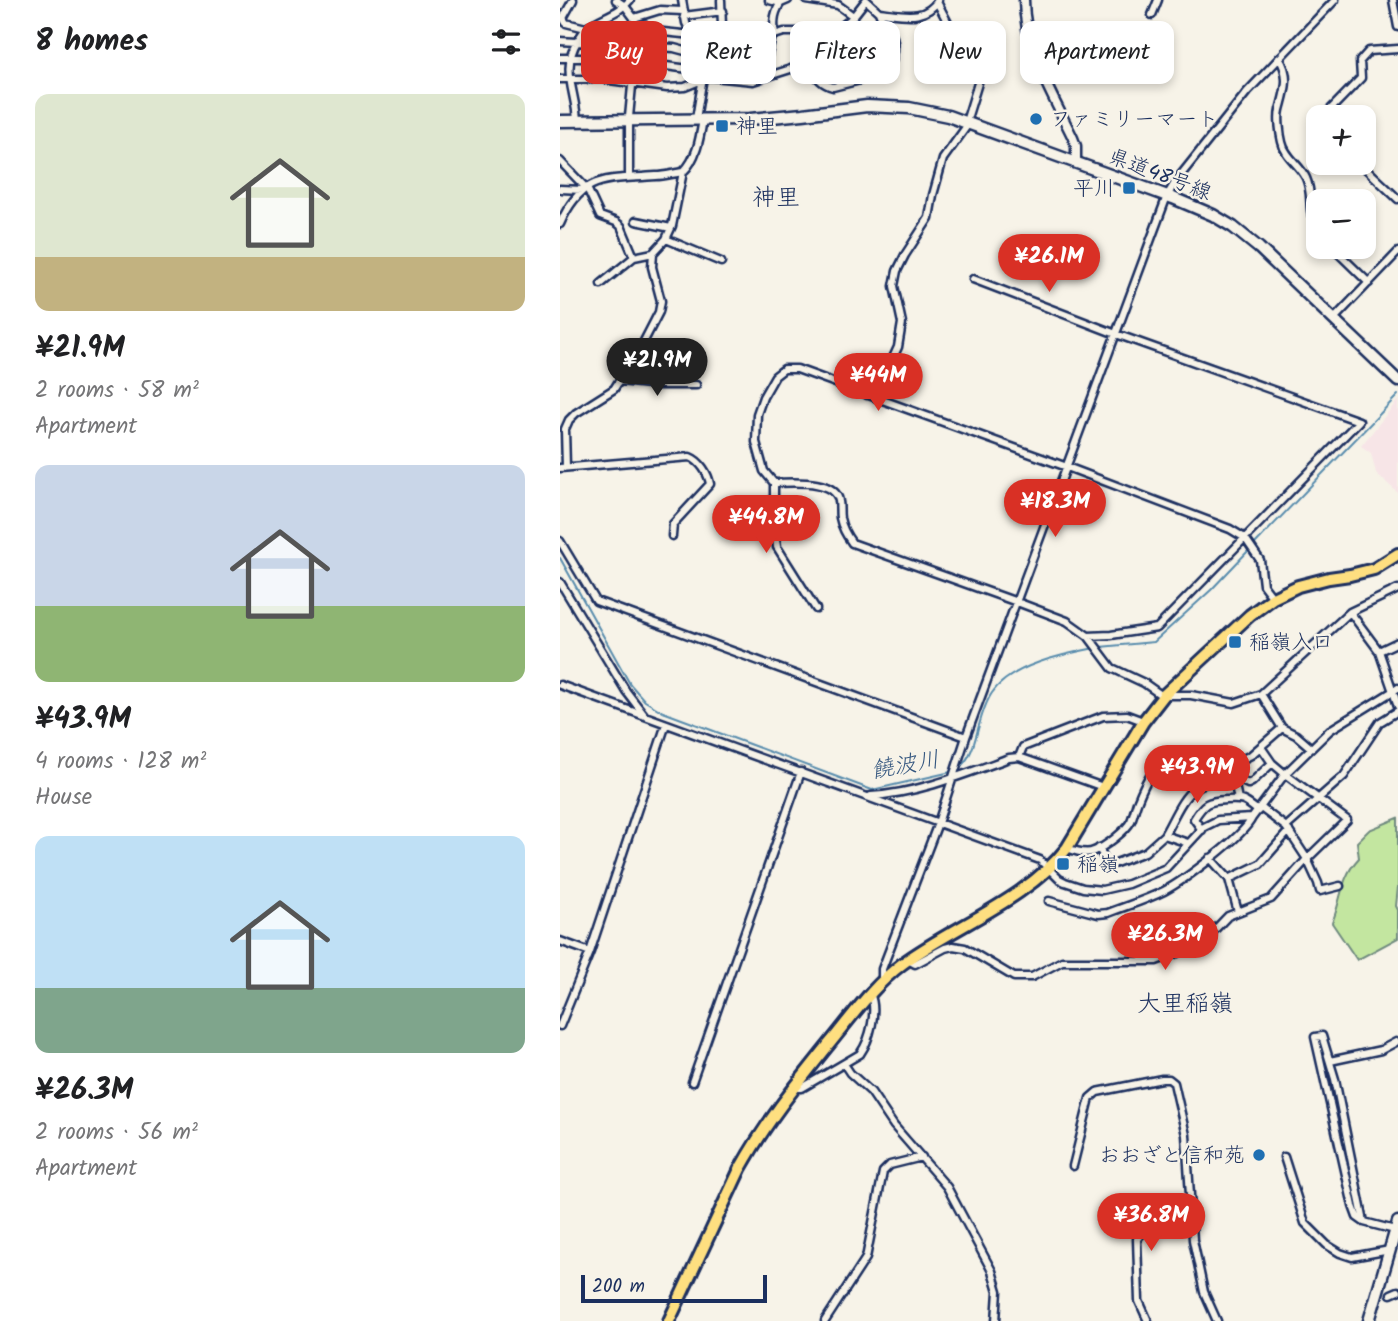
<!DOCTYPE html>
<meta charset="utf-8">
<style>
:root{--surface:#fff;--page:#f6f6f6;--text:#202124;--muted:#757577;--accent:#d93025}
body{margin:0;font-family:Kalam,"Klee One",sans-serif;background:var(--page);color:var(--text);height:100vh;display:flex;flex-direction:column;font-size:26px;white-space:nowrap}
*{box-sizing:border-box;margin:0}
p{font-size:23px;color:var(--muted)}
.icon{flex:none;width:38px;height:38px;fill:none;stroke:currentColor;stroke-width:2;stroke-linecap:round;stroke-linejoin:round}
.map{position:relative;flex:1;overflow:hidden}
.details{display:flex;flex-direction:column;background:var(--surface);width:560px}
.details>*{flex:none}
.guide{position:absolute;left:21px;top:21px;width:665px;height:63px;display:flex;gap:14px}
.fabs{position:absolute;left:746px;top:105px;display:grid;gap:14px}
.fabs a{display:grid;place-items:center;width:70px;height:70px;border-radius:14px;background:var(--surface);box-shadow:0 4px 10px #0003;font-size:35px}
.scale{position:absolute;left:21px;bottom:18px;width:186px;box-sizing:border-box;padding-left:7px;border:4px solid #1b2f5e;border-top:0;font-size:19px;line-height:24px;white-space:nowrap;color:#1b2f5e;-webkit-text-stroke:5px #f7f3e8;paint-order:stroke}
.price{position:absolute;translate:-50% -60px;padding:0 16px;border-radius:24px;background:var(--accent);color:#fff;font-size:23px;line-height:46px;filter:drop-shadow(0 2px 4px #0008)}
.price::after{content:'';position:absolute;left:50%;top:42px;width:21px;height:16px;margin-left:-10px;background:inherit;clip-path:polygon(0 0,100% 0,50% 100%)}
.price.on{background:#222;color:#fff}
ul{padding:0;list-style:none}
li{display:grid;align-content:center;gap:14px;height:371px;padding:0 35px}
li span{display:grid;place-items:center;height:217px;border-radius:14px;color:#555}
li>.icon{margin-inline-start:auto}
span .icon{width:126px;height:126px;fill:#fffc;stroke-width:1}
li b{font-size:30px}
h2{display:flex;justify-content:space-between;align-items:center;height:84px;padding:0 35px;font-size:30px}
.chip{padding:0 24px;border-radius:14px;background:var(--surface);box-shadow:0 4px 10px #0003;font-size:24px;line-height:63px}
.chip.on{background:var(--accent);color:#fff}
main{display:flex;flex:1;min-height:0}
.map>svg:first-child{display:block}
.built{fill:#f7e5e7}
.green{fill:#c3e6a0;stroke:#6f8a7f;stroke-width:2}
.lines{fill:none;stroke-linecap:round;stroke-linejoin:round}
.stream{stroke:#588cad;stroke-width:2}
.minor-casing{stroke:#1b2f5e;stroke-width:11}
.tertiary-casing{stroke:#1b2f5e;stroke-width:13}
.secondary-casing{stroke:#1b2f5e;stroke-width:15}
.primary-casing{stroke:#1b2f5e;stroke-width:16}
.minor{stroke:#f7f3e8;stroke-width:6}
.tertiary{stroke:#f7f3e8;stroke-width:8}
.secondary{stroke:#f7f3e8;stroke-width:10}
.primary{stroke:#fedf80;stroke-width:10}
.poi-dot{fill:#1f6fb2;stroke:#f7f3e8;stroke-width:2.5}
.labels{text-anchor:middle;stroke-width:5;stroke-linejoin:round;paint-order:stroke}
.poi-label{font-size:21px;fill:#1b2f5e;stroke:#f7f3e8;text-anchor:start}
.street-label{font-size:21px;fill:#1b2f5e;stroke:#f7f3e8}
.water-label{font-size:23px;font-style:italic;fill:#34567f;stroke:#f7f3e8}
.quarter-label{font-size:24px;fill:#1b2f5e;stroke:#f7f3e8}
</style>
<main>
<section class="details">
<h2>8 homes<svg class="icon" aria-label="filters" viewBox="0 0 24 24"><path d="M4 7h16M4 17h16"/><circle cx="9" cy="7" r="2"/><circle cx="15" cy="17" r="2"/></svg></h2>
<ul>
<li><span style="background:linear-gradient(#dfe7d0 75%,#c2b280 0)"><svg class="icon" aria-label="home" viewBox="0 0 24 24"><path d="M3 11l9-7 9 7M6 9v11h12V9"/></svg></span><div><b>¥21.9M</b><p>2 rooms · 58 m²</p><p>Apartment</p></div></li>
<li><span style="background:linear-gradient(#c9d6e8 65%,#8fb573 0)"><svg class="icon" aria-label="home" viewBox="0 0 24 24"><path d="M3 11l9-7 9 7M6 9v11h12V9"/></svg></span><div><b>¥43.9M</b><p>4 rooms · 128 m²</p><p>House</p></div></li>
<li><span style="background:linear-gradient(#bfe0f5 70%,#7fa58c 0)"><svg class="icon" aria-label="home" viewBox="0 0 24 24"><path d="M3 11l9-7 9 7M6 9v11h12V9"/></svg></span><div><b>¥26.3M</b><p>2 rooms · 56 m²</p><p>Apartment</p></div></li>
</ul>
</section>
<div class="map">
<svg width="838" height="1321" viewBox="0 0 838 1321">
<rect width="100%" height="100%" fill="#f7f3e8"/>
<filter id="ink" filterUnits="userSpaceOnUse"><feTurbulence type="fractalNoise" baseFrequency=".0143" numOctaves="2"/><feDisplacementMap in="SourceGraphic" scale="14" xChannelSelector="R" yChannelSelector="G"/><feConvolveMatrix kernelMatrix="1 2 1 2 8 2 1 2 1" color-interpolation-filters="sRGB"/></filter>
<g filter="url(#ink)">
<path class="built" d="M838,400V493L816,473L811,453L801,446Z"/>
<path class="green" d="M838,818V887L836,906L838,910V938L797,960L772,923C782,899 780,878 799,858L797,842L809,830Z"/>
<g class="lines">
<path class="stream" d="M693,546L838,395
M0,558L70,684L85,701L103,712L312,790L391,772
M540,647L594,642L651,590L689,550
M399,767C410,761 415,741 418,729C421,718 425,703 432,693C451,665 504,654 535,648"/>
<defs>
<path id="minor" d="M13,0L3,18L6,23L26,28
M56,0L65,6L74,18L77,34L69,117V177
M122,0L126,23L132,35
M209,0L221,3L228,0
M246,0L278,5L293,16
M306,0L319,12C341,14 365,22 378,0
M833,0L838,27
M377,2L397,40L421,62L418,83L406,122
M592,15L598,0
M124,16L163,11
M74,18L100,10L123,11
M33,26L76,29
M77,34L94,31L132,35L140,40L156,45
M215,35C213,21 214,11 223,0
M0,41L114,48L129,52
M157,42L180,46L224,32H244L269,36L292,18L306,0
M0,58H45L144,71
M719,58C731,76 725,91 720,110C718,118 720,134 722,142C725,157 740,165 746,178C754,196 746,211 758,231
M143,76L193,81L237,67L251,68C257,77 261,84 273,87L324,74C334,67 337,43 331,32C327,24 328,30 323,23C323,22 319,13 319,12
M203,78L212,36
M0,79H42L107,88L125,87L142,80
M767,117V113L801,78L800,61L809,51L838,49
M136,119L144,71L157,42L162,26L161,0
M17,121C16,92 0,69 18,40C21,36 24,30 28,27C41,17 60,13 70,0
M0,161L26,188
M800,163L838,199
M27,188L40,216L56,222L61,226L74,257
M0,189L23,190
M76,221L111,228
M0,224C22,173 48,180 96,176C105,176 114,173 123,172
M106,239L161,262
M772,247L809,283
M413,279L556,334L799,421L597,628L551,635L528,636
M41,284L74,257L93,253
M773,320L838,252
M60,381L99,385H136
M307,395L332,360L338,347L342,323L334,286L337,271L345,255L369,218L373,195L383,159L409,123
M6,467L5,429L9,420L16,413L54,389L82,345L99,312L101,301L92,267L93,253L106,239L112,226L123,172C137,159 140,137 143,119
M0,468L130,457C140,461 148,473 150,484L113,524L112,536
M214,483C231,483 275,478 279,501C280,506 279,512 280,518C282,528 286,535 292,543L457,602L507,621L528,636L552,668L584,683L601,695H631L674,703L701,694L790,612L838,589
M0,541L36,601L406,737
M0,582L66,691L85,716
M256,609L217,547L214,521V483L204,471L196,442L197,414L203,397L215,376L224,369H237L507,467L670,529L685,538L700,560L703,585L713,598
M790,612L819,651L838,706
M819,651L838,642
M0,685L480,860L499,879L505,882L523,888L542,890L568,884L606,868L644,827L658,820L692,818L725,774L770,730L838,688
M701,694L722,728L736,735L751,748
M701,747L712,763L725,774L787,820L747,859L758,883L760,891L780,886
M459,757L463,747L543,716L567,715L583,721
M677,774L684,782L688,784L692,782L712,763
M677,775L673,777L678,799
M311,796C359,793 405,774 449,758L459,757L543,787
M726,827L784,776L820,722L838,711
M642,830L634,819C644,803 647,801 666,800C684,799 684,800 698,811
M604,835C613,820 621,798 635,788C646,781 661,780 673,777
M507,848C515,851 526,855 534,851C545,847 566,831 571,821C574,814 575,807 578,800C585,782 595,762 612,752L631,763L641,765L675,763L691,755L722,728
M539,848L548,866L585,852L604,835L628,843
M650,858L669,879L678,912
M669,879L700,864L729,831
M489,901L538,914L548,913C566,906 586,900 604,891C623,881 683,837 692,818
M0,941L30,952
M348,960L355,964L385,948L393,946L405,948L454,977H472L502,961H596L641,944L668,916L711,899L747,859L726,827L701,808
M322,981V969L378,823L406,737L607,196L616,181L687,92L775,0
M0,1026L30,952L106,724
M770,1061L821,1050L836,1042
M284,1064L290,1073L311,1092L334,1126L387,1187L432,1271L438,1291L436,1321
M132,1082L241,772
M235,1088H242L300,1054C310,1040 318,1010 310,994
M724,1157L745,1223L767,1245L780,1253L792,1257L830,1250
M513,1166L530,1098L537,1092L602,1079H609L614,1083L626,1135L633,1240L644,1292L657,1321
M804,1222L775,1079L762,1036L755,1037L793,1206L797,1217L804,1222L835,1230
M831,1294L838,1291
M265,1321L306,1258L323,1172L330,1165L362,1157
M588,1321L579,1301L577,1239L588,1226L591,1209L631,1211"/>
<path id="tertiary" d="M464,0C464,50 492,94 513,138L516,146V162"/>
<path id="secondary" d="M0,121L190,119L243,114L307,106L349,108L388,116L613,198L653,215L673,227L699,248L838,381
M809,1321L838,1222"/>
<path id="primary" d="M109,1321L180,1169C206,1122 237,1084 270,1043C293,1015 313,986 342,964C395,925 466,901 507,848L583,722L604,695L690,615L713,598L738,586L769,578L790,575L814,569L838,554"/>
</defs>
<use href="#minor" class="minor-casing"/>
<use href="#tertiary" class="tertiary-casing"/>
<use href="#secondary" class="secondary-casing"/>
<use href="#primary" class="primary-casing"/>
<use href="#minor" class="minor"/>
<use href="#tertiary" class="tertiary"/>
<use href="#secondary" class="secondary"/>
<use href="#primary" class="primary"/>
</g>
</g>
<g class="poi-dot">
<circle cx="476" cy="119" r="7"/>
<rect x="155" y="119" width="14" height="14" rx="3.5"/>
<rect x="562" y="181" width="14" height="14" rx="3.5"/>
<rect x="668" y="635" width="14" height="14" rx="3.5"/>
<rect x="496" y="857" width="14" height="14" rx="3.5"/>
<circle cx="699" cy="1155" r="7"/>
</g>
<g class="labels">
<g class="poi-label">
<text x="490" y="126">ファミリーマート</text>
<text x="176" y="133">神里</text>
<text x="555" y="195" text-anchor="end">平川</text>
<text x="689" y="649">稲嶺入口</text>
<text x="517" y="871">稲嶺</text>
<text x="685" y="1162" text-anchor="end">おおざと信和苑</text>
</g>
<g class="street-label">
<text transform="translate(600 174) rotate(21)" y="7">県道48号線</text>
</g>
<g class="water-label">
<text transform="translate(345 764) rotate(-10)" y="8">饒波川</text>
</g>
<g class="quarter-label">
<text x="216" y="205">神里</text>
<text x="625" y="1011">大里稲嶺</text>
</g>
</g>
</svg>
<div class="fabs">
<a>+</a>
<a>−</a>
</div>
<div class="scale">200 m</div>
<b class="price" style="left:489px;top:294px">¥26.1M</b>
<b class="price on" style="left:97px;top:398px">¥21.9M</b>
<b class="price" style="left:318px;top:413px">¥44M</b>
<b class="price" style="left:495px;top:539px">¥18.3M</b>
<b class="price" style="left:206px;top:555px">¥44.8M</b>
<b class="price" style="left:637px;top:805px">¥43.9M</b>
<b class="price" style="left:605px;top:972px">¥26.3M</b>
<b class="price" style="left:591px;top:1253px">¥36.8M</b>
<div class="guide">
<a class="chip on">Buy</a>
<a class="chip">Rent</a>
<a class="chip">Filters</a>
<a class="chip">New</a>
<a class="chip">Apartment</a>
</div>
</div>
</main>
